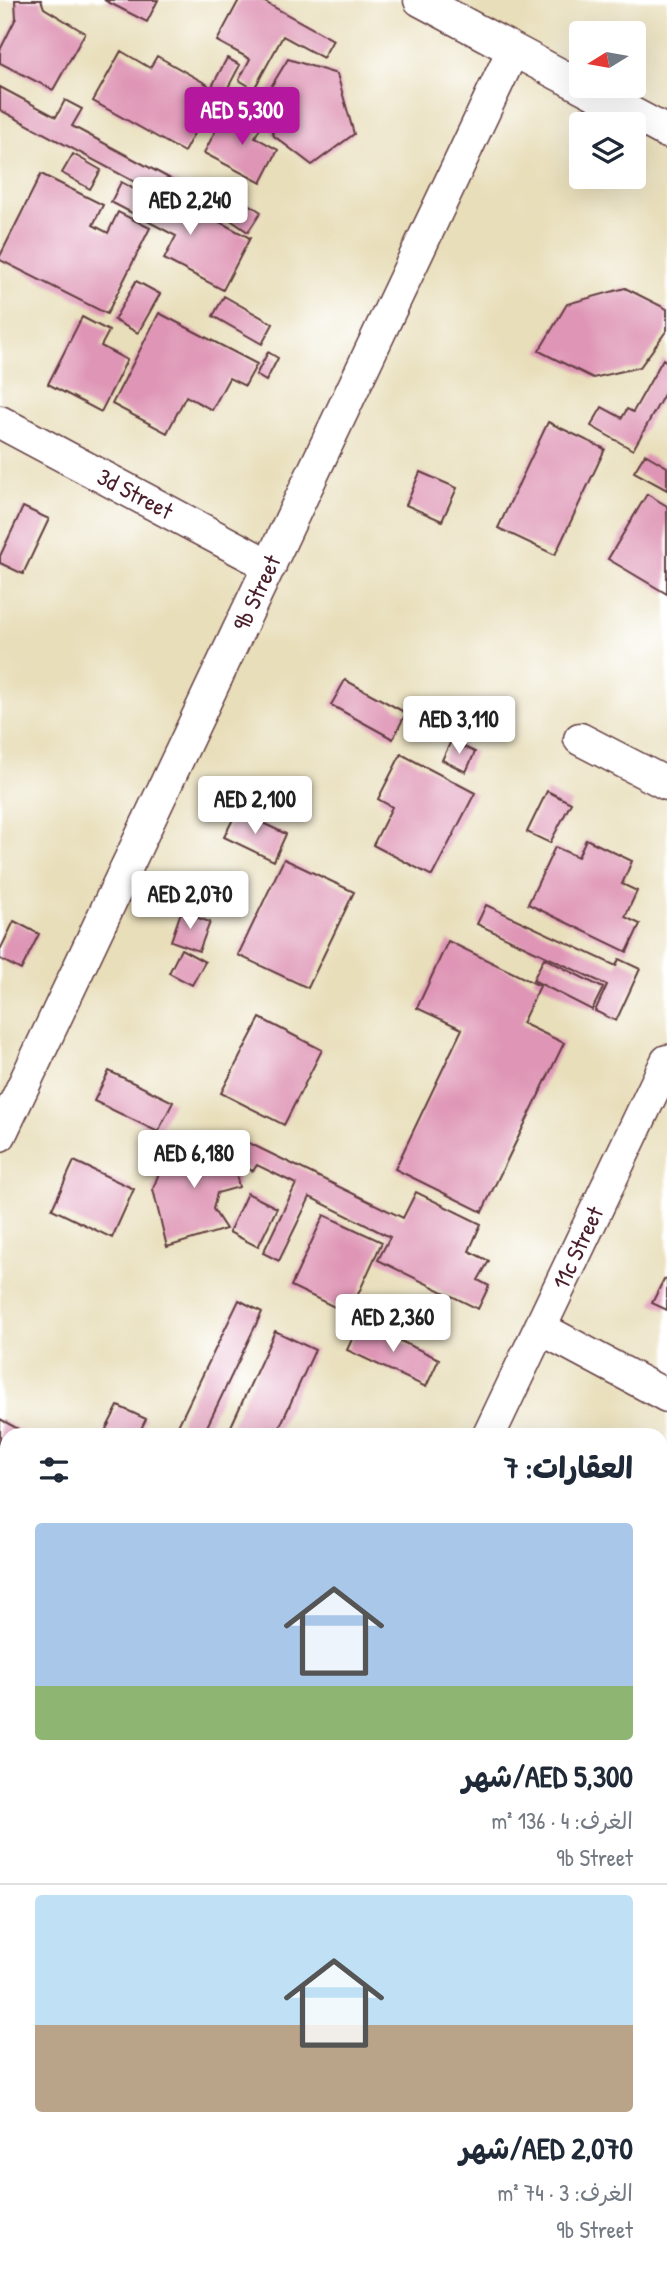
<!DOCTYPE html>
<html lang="ar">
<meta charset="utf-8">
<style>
:root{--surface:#fff;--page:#f6f6f7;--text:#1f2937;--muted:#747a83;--line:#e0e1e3;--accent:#b5179e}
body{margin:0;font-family:"Patrick Hand","Playpen Sans Arabic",sans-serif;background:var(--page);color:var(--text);direction:rtl;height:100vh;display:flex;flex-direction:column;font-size:26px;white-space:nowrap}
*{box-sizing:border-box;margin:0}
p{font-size:23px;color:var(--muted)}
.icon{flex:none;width:38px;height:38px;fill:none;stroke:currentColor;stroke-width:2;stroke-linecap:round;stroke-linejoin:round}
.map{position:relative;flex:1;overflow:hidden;direction:ltr}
.side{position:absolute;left:0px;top:1428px;width:668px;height:842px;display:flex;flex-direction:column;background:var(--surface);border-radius:21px 21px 0 0;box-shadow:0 7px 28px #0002;direction:rtl}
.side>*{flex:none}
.needle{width:46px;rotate:259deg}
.controls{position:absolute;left:569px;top:21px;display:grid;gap:14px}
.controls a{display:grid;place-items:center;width:77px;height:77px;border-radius:7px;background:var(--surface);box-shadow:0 7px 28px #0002;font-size:35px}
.price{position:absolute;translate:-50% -60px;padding:0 16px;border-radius:7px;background:#fff;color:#222;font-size:23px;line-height:46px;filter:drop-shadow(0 2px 4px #0008)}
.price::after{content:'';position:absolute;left:50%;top:42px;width:21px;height:16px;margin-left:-10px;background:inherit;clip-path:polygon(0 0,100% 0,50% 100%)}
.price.on{background:var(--accent);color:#fff}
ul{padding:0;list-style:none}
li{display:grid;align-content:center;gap:14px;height:371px;padding:0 35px}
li+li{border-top:2px solid var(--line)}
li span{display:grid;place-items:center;height:217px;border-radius:7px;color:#555}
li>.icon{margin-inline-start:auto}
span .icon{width:126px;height:126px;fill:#fffc;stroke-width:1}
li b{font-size:30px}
h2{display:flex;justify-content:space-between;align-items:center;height:84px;padding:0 35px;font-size:30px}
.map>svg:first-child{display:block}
.building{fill:#df96b6}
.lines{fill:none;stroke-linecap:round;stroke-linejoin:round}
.lane-casing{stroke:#623c40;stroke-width:19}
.street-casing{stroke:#623c40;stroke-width:35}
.lane{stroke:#fff;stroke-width:16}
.street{stroke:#fff;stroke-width:32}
.labels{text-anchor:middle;stroke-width:5;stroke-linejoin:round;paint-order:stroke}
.street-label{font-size:24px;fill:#4a1f2b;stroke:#fff}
</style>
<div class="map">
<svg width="667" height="2269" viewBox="0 0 667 2269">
<rect width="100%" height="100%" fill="#fff"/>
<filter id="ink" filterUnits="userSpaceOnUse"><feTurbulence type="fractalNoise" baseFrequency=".0143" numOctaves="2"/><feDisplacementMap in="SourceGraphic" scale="14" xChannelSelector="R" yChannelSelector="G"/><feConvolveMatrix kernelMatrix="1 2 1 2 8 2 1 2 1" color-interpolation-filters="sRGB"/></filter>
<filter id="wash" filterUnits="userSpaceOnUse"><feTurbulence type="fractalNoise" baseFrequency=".00686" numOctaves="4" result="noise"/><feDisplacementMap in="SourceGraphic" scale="28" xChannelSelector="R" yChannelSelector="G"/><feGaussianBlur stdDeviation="1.57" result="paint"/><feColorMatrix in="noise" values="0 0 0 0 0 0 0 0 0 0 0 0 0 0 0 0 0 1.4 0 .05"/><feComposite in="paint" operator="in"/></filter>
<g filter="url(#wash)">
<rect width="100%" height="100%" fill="#e8deba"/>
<g id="blocks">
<path class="building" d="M15,0H41L44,8L85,33L53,90L0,63V50L16,18Z
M104,0H158L147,22Z
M239,0H261L333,40L323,58L283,36L254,89L239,80L250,59L217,41Z
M121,51L150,68L157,56L208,85L196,108L205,113L184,152L93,101Z
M227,58L240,65L223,97L210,90Z
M288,59L337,74L354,134L312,165L274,136L261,103Z
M0,87L56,117L65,100L82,109L72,126L182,185L172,202L0,110Z
M234,111L261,126L255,137L278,150L261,183L204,153L221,120L227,124Z
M73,154L101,170L90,189L62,173Z
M41,174L103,205L93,225L108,233L118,212L150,228L107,314L0,260V256Z
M121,182L186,217L191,207L250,238L223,290L164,259L176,236L111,202Z
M232,193L261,212L248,232L219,212Z
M136,281L160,294L138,333L114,320Z
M625,288L667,309V330L640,367L593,378L539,351L567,304Z
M224,296L273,324L262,344L213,316Z
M159,313L257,364L245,386L229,378L212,410L186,396L167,433L112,404Z
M82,317L109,331L101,346L127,360L101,412L48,384Z
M268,352L278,358L266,381L256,375Z
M663,359L667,362V389L633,450L591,426L602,407L622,418L627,409L633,412Z
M548,422L605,449L555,555L498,528Z
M645,454L667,467V490L634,472Z
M420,472L457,488L442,521L406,505Z
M647,494L667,506V594L608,559Z
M23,507L49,519L23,574L0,563V556Z
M345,680L406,713L393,739L331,705Z
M451,741L475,752L466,772L442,760Z
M401,754L475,793L432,876L373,845L392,807L378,799Z
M547,791L571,803L550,843L527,832Z
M237,811L286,834L274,861L224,837Z
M586,839L632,861L622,884L637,891L625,917L640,924L627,952L528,904L555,847L578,857Z
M284,859L354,892L308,988L238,955Z
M486,905L616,966L619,959L640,969L616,1021L595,1011L607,985L477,924Z
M181,912L210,922L199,951L171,941Z
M14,921L39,934L21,970L0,959V950Z
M448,941L540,986L522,1023L564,1043L482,1212L395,1169L462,1029L417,1008Z
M181,949L205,962L192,985L169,973Z
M544,958L603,988L592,1010L533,980Z
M260,1018L322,1050L284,1125L221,1093Z
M109,1071L173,1102L158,1132L94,1101Z
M228,1136L239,1187L217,1193L213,1209L226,1229L167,1247L153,1189L166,1154Z
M247,1142L403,1218L416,1192L481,1224L469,1251L489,1261L478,1280L489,1286L478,1309L378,1260L390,1237L310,1197L279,1261L263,1253L296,1184L257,1165L253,1171L237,1164Z
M74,1161L134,1189L112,1238L52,1209Z
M247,1193L277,1208L258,1247L229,1232Z
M324,1215L382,1242L349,1314L291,1286Z
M664,1279L667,1280V1310L652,1303Z
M239,1300L262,1312L203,1435H181L175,1432Z
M360,1322L439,1359L426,1387L347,1350Z
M275,1331L315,1350L276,1435H227Z
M118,1406L146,1419L138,1435H103Z
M0,1419L29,1435H7V1493L0,1506Z
M667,1512V1568L662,1565V1522Z
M662,1584L667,1588V1616L662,1613Z
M662,1627L667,1630V1668L662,1679Z
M667,1714V1769L662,1779V1718L664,1719Z"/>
</g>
</g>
<g filter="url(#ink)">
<use href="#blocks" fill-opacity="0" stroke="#623c40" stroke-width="2"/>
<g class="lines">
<defs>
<path id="lane" d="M0,1877L7,1873"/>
<path id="street" d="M420,0L667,132
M0,422L270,566
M580,739L667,784
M0,1135L513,50
M540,1328L667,1396
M489,1435L667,1061
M0,1676L7,1679
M662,2028L667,2031"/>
</defs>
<use href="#lane" class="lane-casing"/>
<use href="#street" class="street-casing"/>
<use href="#lane" class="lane"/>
<use href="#street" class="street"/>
</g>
</g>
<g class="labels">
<g class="street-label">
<text transform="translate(135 494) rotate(28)" y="8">3d Street</text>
<text transform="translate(257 593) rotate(-65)" y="8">9b Street</text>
<text transform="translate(578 1248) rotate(-65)" y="8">11c Street</text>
</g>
</g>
</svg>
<div class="controls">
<a><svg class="needle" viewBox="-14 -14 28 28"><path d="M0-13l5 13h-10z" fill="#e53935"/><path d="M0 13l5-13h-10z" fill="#747a83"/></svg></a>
<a><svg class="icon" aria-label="layers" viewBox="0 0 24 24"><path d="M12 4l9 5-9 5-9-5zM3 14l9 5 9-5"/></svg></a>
</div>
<b class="price on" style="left:242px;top:147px">AED 5,300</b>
<b class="price" style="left:190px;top:237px">AED 2,240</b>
<b class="price" style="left:459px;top:756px">AED 3,110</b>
<b class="price" style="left:255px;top:836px">AED 2,100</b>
<b class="price" style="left:190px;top:931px">AED 2,070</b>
<b class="price" style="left:194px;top:1190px">AED 6,180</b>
<b class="price" style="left:393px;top:1354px">AED 2,360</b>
<section class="side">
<h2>العقارات: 7<svg class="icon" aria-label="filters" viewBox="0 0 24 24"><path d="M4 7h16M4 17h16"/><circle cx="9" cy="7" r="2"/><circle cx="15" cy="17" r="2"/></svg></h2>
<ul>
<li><span style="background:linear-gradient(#a9c7e8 75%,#8fb573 0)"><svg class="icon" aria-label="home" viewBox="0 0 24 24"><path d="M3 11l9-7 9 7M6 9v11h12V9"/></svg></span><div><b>AED 5,300/شهر</b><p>الغرف: 4 · 136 m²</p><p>9b Street</p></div></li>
<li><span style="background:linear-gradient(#bfe0f5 60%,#b9a48a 0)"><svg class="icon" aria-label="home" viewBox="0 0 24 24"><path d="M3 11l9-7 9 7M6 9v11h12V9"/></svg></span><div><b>AED 2,070/شهر</b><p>الغرف: 3 · 74 m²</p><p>9b Street</p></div></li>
</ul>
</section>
</div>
